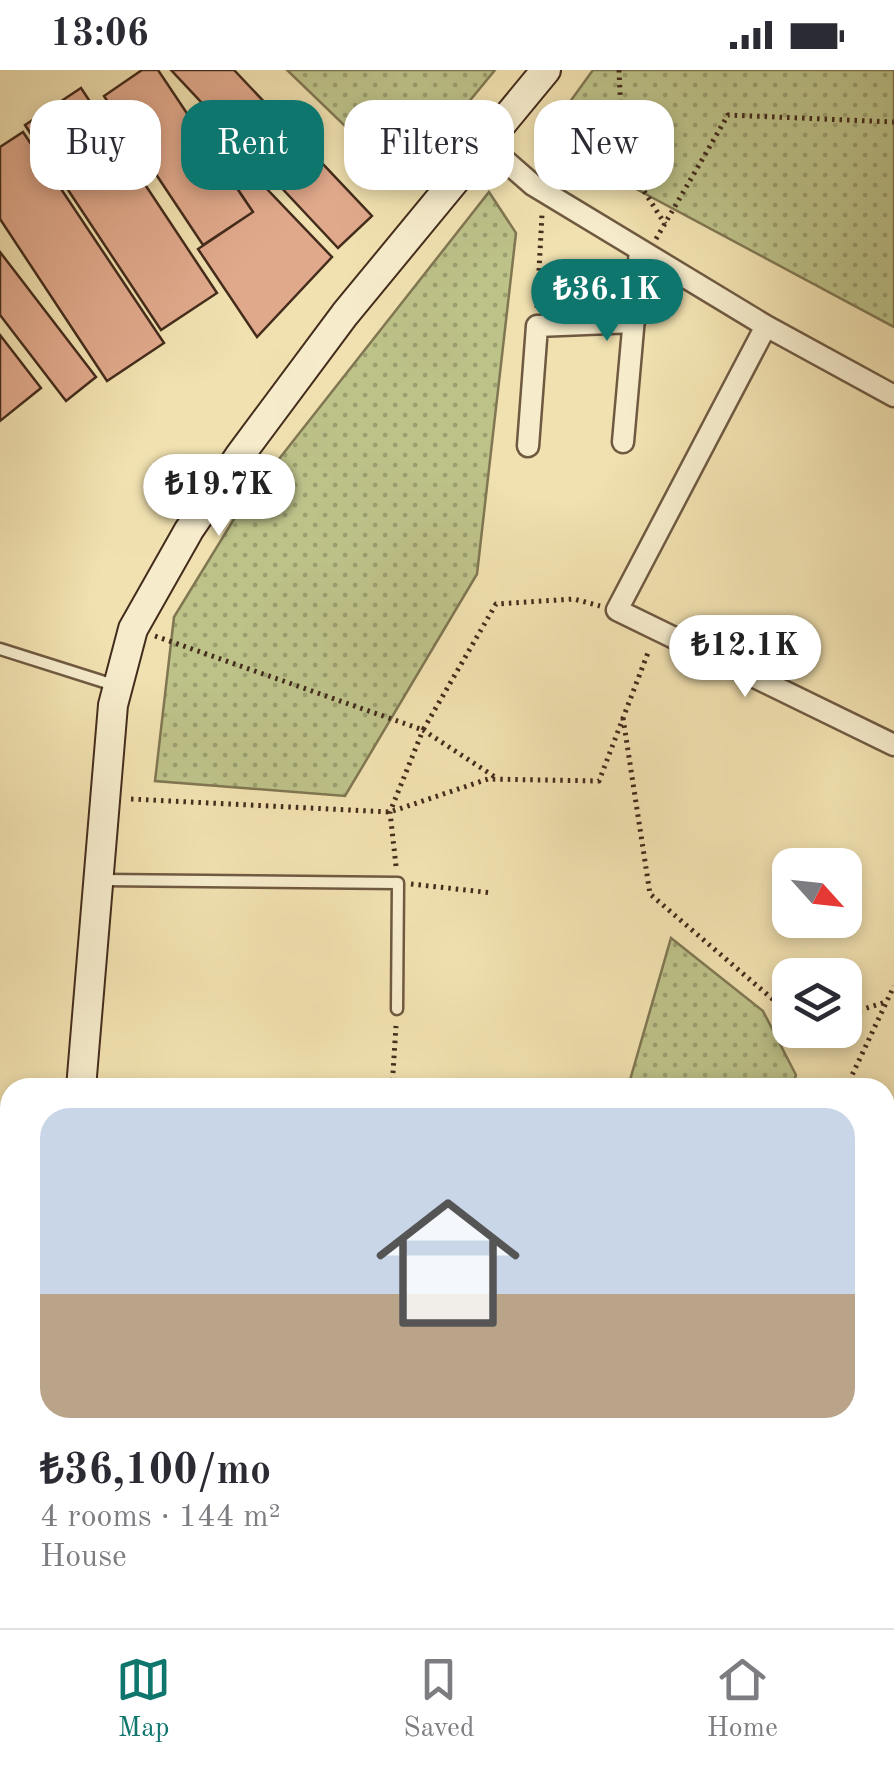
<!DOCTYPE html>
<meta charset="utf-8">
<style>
:root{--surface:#fff;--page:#f7f7f7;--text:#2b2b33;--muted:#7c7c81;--line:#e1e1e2;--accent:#0f766e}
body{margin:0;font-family:"Old Standard TT",serif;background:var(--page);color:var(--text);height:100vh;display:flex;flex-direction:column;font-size:38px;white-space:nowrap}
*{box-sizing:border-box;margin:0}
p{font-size:32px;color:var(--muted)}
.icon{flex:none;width:55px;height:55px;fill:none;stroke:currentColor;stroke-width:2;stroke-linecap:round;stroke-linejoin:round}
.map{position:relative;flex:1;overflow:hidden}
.details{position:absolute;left:0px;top:1008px;width:895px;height:552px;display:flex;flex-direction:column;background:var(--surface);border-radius:30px 30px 0 0;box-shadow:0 5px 15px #0003}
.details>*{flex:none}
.hud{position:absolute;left:30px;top:30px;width:835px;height:90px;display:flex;gap:20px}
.needle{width:65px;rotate:117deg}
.tools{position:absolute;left:772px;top:778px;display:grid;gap:20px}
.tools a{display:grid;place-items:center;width:90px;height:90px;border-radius:20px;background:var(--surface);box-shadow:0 5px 15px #0003;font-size:50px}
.price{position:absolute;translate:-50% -85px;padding:0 22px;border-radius:35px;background:#fff;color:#222;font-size:32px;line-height:65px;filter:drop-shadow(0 2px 5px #0008)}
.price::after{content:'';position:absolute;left:50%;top:60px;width:30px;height:22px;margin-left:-15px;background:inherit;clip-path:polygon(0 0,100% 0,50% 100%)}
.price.active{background:var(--accent);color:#fff}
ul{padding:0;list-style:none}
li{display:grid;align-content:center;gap:20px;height:530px;padding:0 40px}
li+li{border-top:2px solid var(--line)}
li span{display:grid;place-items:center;height:310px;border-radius:30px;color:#555}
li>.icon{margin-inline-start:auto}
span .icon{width:180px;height:180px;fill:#fffc;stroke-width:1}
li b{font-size:42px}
.tag{padding:0 35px;border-radius:30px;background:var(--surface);box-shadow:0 5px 15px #0003;font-size:35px;line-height:90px}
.tag.active{background:var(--accent);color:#fff}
.status{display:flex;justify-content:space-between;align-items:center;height:70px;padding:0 50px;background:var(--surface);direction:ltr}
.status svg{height:28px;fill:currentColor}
.tabs{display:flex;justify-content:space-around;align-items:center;height:140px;border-top:2px solid var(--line);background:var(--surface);font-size:28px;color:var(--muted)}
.tabs a{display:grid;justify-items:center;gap:5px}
.tabs .active{color:var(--accent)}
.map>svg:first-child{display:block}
.grass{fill:url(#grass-dots);stroke:#807752;stroke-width:2.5}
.building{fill:#e1a98c;stroke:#442c1c;stroke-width:2.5}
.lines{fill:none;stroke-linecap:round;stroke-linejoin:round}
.lane-casing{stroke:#6f5941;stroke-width:15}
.street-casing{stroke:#6f5941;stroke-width:25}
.secondary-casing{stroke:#442c1c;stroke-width:32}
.path{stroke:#442c1c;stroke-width:5;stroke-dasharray:2.5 5;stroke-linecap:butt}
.lane{stroke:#f6eccc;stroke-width:10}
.street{stroke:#f6eccc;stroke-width:20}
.secondary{stroke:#f6eccc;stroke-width:28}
</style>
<div class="status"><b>13:06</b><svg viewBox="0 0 49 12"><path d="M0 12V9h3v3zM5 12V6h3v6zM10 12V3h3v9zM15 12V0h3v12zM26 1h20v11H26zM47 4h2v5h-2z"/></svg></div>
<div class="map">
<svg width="894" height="1558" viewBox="0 0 894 1558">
<defs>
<pattern id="grass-dots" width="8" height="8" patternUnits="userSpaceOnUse" patternTransform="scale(2.5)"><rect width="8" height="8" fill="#bdc289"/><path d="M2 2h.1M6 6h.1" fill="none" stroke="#9b9e6f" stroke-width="1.8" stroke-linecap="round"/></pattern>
</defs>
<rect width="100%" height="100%" fill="#f1e1b0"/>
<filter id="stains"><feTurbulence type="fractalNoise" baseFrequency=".002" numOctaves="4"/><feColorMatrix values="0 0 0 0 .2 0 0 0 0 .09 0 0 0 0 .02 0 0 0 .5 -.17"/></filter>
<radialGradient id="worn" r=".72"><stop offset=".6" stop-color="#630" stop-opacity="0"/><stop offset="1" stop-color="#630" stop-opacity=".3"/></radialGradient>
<path class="grass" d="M287,0H495L403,112Z
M593,0H894V257L543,69Z
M489,122L516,163L477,504L345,726L155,711L174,547L242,436Z
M671,868L763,941L796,1005L792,1017H628Z
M894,1302V1461L885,1462V1303Z
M646,1550H771L772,1558H646Z"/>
<path class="building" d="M142,0H158L253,142L203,175L104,26Z
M171,0H234L372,146L338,178Z
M81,18L217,223L161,260L25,55Z
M23,62L164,273L107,311L0,149V77Z
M222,72L332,187L257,267L198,179L253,142L211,80Z
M0,182L96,307L66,331L0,245Z
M0,265L41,318L0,351Z
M0,1105L10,1107V1187L0,1186Z
M0,1196L10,1198V1258L0,1256Z"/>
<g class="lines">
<defs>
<path id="lane" d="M0,579L117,616
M102,810L398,813L397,939
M0,1325H10"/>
<path id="street" d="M485,73L533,115L766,256L894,326
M766,256L617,540L894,675
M623,372L640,180
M528,376L537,256L634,252
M885,1492L894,1491"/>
<path id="secondary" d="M81,1018L113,635L133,559L189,460L240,385L345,244L546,0
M336,1550L343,1558"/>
</defs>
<use href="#lane" class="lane-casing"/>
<use href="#street" class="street-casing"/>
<use href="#secondary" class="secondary-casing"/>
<path class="path" d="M619,0L623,88L665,154
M656,169L728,45L894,52
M537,238L542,144
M155,566L423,660L496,534L574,529L600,536
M623,648L650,824L790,944
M131,729L390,742L488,709L599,711L649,580
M396,796L390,742L423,660L495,707
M411,814L493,823
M845,945L886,932
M392,1018L396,956
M846,1018L894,916"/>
<use href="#lane" class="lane"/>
<use href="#street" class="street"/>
<use href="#secondary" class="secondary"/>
</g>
<rect width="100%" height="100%" filter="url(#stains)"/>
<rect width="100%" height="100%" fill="url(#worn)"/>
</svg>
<div class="tools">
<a><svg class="needle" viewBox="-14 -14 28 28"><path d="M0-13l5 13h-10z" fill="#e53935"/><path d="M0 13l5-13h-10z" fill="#7c7c81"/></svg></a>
<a><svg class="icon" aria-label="layers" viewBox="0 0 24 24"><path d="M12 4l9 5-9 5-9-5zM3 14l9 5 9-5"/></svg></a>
</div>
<b class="price active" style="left:607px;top:274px">₺36.1K</b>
<b class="price" style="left:219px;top:469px">₺19.7K</b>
<b class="price" style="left:745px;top:630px">₺12.1K</b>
<div class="hud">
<a class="tag">Buy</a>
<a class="tag active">Rent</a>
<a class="tag">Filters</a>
<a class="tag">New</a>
</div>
<section class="details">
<ul>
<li><span style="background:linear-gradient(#c9d6e8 60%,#b9a48a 0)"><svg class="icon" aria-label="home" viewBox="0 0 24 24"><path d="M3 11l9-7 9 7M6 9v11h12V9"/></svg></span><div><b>₺36,100/mo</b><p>4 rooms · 144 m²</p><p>House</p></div></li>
</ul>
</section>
</div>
<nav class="tabs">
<a class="active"><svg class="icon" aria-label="map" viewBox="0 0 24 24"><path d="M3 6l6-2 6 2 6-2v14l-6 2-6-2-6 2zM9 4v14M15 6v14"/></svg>Map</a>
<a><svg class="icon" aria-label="saved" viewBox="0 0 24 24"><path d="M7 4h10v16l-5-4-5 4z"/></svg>Saved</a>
<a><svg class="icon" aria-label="home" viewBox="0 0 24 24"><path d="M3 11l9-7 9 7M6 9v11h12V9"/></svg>Home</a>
</nav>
